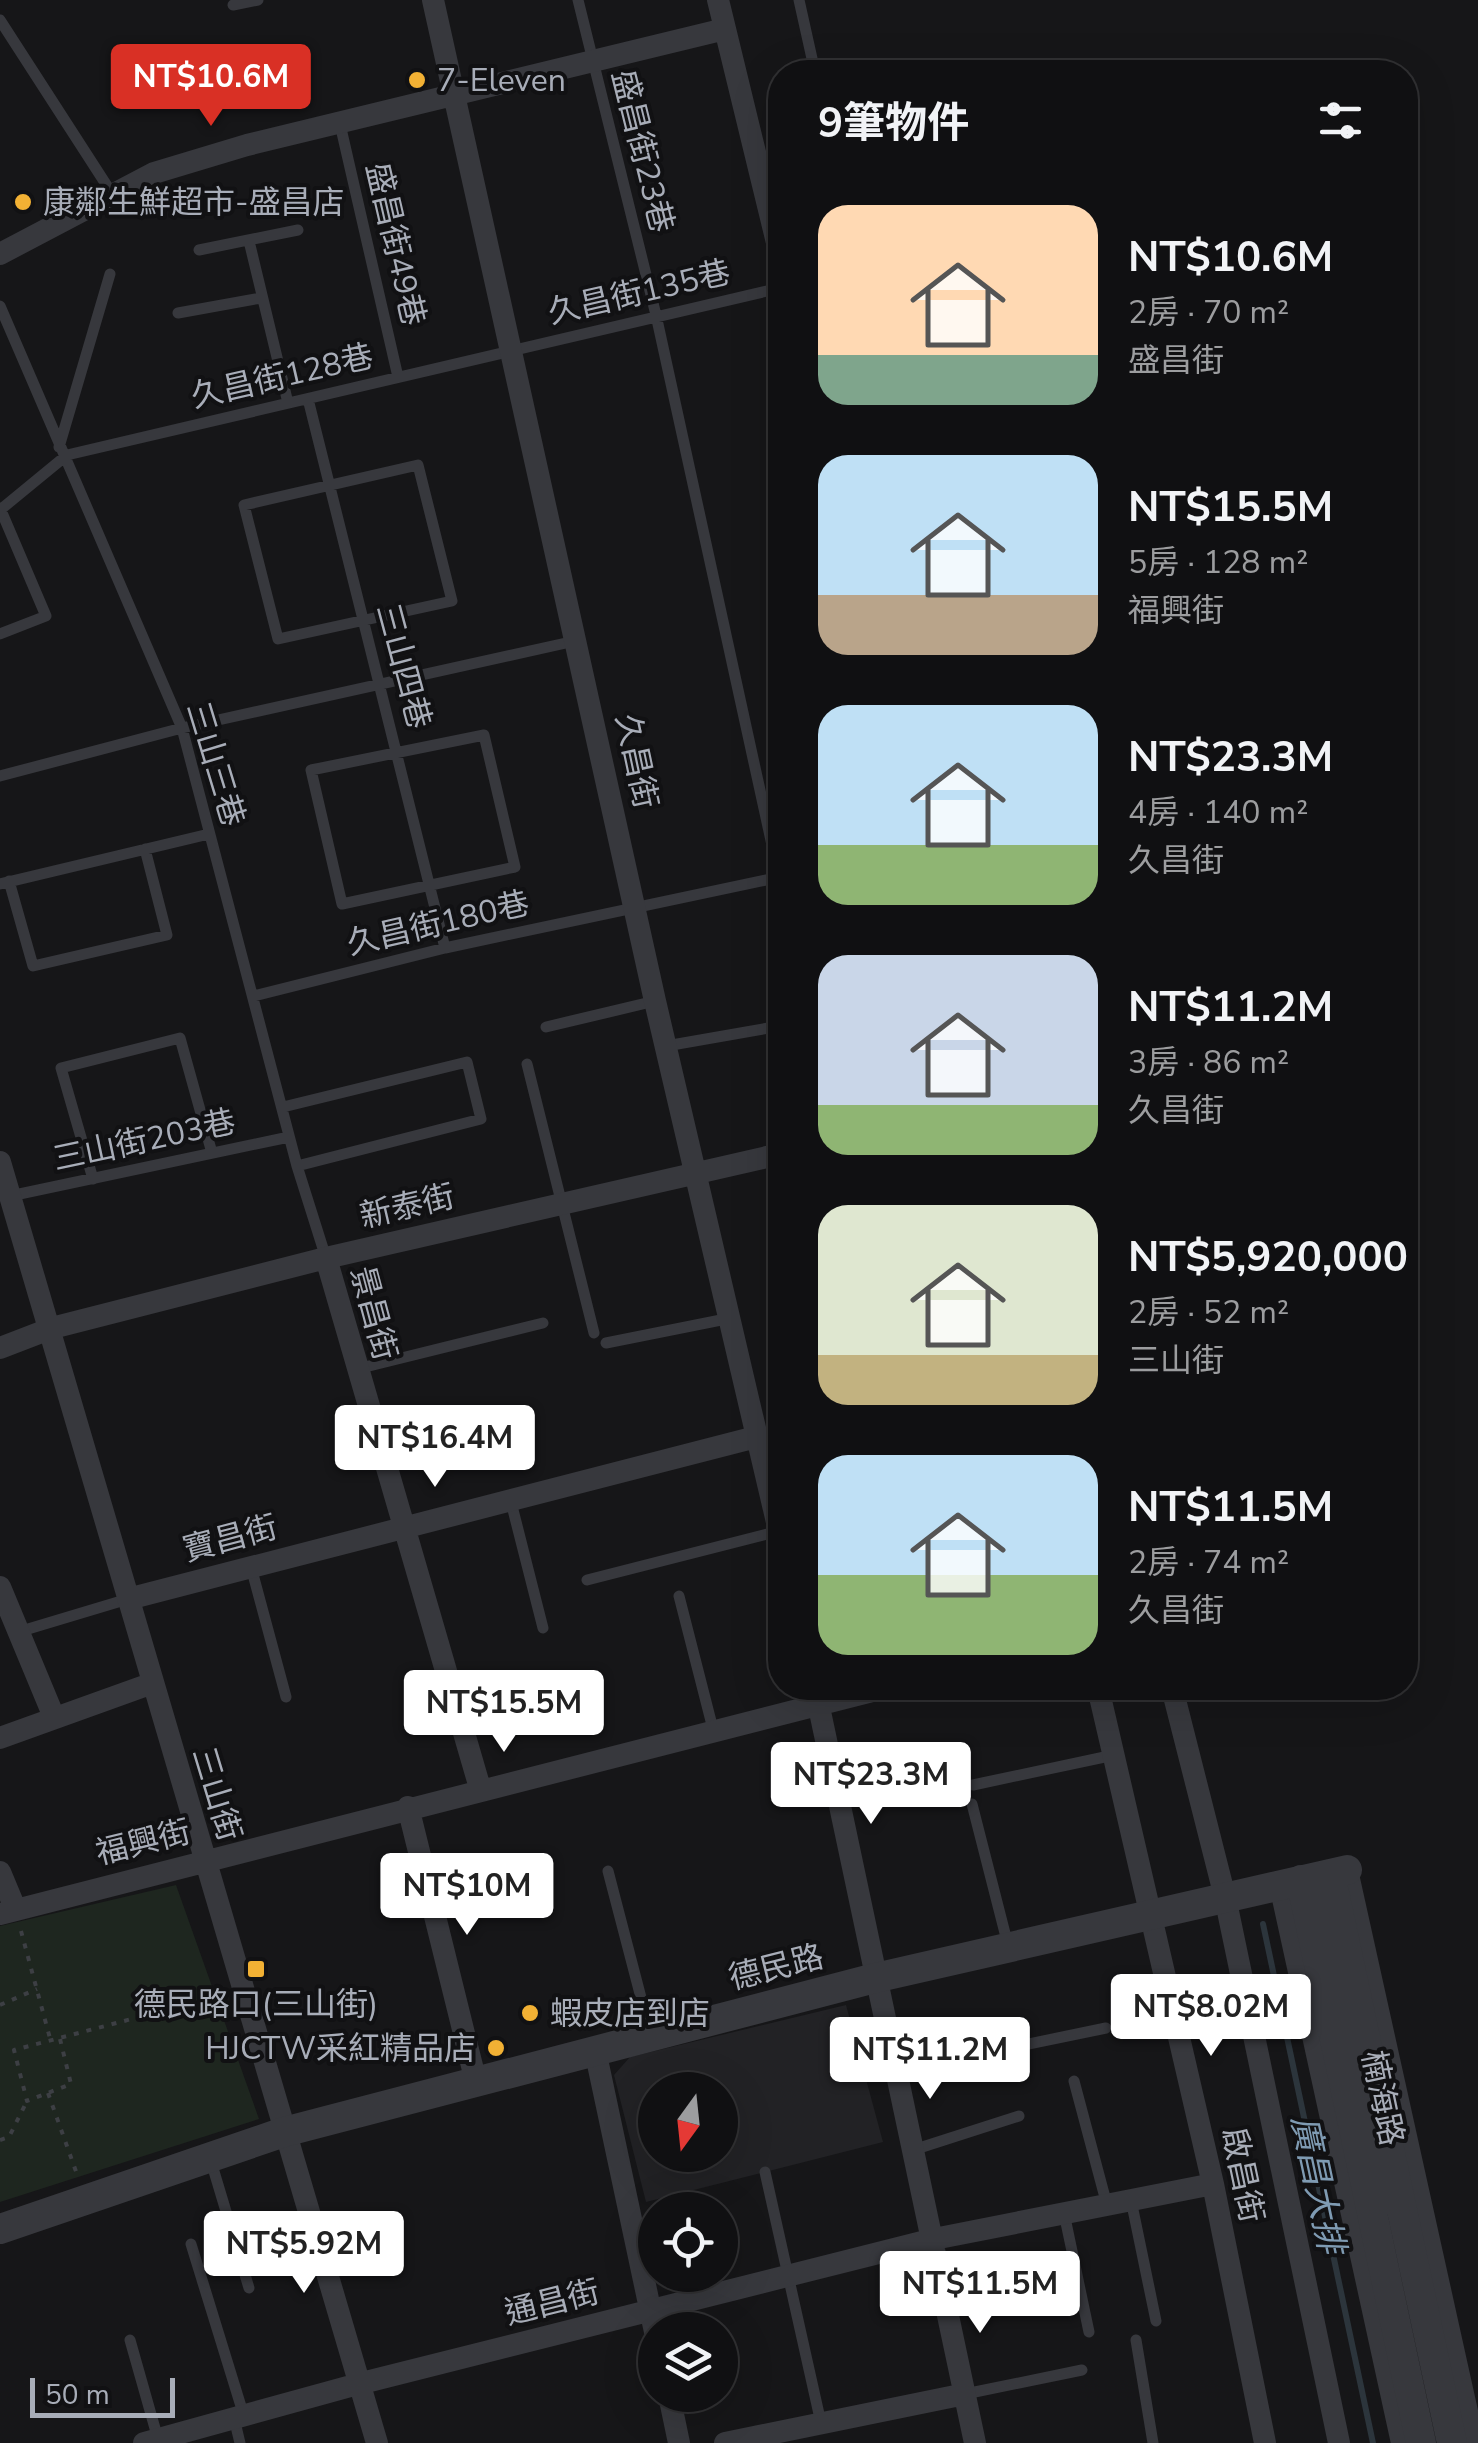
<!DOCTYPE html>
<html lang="zh-TW">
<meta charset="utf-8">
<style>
:root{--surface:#101012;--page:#19191b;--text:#f1f3f6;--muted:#9c9d9f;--line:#303032;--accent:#d93025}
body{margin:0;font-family:"Nunito Sans","Noto Sans TC",sans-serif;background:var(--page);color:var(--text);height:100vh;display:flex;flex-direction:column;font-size:38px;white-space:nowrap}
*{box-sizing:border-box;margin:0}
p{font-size:32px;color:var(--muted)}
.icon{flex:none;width:55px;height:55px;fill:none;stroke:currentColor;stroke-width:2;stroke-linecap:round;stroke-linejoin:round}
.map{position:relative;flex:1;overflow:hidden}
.side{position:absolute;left:768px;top:60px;width:650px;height:1640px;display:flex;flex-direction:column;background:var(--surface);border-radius:40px;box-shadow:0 10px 40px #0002,0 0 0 2px var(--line)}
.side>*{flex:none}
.needle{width:65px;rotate:195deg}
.fabs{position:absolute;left:638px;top:2072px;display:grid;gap:20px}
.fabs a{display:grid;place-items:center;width:100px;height:100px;border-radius:50%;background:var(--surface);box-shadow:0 10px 40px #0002,0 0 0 2px var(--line);font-size:50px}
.scale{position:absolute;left:30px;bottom:25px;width:145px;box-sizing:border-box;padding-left:10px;border:5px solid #a8adb8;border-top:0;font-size:28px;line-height:35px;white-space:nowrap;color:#a8adb8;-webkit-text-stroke:8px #111113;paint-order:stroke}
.price{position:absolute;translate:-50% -85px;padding:0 22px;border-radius:10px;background:#fff;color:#222;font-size:32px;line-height:65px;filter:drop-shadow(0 2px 5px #0008)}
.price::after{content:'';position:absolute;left:50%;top:60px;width:30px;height:22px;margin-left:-15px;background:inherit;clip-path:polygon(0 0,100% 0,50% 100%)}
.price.selected{background:var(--accent);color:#fff}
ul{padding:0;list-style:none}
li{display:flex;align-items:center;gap:30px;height:250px;padding:0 50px}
li span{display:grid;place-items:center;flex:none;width:280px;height:200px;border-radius:30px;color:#555}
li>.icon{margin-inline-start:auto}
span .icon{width:120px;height:120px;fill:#fffc;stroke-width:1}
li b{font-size:42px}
h2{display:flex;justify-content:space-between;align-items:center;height:120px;padding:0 50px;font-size:42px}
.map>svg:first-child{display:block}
.built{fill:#222225;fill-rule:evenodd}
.green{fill:#1e261f}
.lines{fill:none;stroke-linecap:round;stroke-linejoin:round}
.stream{stroke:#2c353c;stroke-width:6}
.path{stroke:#3d3f44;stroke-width:4;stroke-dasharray:5 8;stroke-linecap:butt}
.service{stroke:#37383d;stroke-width:11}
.minor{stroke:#37383d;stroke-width:22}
.tertiary{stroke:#37383d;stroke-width:30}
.poi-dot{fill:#f2b134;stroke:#111113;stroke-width:4}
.labels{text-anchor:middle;stroke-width:8;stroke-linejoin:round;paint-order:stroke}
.poi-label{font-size:32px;fill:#a8adb8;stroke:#111113;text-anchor:start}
.street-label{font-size:32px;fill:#a8adb8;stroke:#111113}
.water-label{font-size:35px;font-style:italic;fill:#7f9bb3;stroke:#111113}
</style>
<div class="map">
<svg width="1478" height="2443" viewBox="0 0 1478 2443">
<rect width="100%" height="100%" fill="#161618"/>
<path class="built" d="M846,2005L883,2142L646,2202L614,2075L630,2057ZM655,2090H720V2155H655Z"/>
<path class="green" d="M176,1885L259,2119L0,2202V1926Z"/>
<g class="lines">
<path class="stream" d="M1263,1924L1373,2443"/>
<path class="path" d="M21,1931L51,2042
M0,2005L37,1989
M60,2039L71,2084L27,2101L14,2050L215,1997
M48,2093L78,2177
M0,2140L9,2137L27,2101"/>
<path class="service" d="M578,0L656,315L779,877
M799,0L815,72
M233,5L258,0
M0,20L111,192
M340,124L398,377
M249,241L288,403
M199,250L298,230
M0,306L182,728L297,1166L326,1258
M178,313L261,298
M308,399L445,948
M59,447L110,274
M418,465L452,601L278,639L244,505Z
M0,508L46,616L0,634
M0,510L67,455L780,288
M484,735L515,867L342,904L311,770Z
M0,776L182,728L575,641
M9,881L33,966L167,935L145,849
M0,884L209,834
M254,996L445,948L780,877
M546,1027L655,1001
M666,1046L780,1026
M527,1064L594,1333
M283,1107L467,1062L481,1119L297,1166
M93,1179L61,1068L180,1038L212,1153
M10,1196L289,1137
M606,1343L731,1318
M357,1369L543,1323
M510,1498L543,1628
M251,1567L286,1697
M587,1580L779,1531
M679,1596L713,1729
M18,1632L128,1599
M973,1785L1114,1755
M972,1804L1008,1945
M608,1871L651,2036
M897,2071L1106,2028
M1074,2081L1107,2205
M913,2150L1019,2116
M210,2158L249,2288
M765,2172L821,2423
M1131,2200L1156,2321
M1064,2213L1089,2332
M191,2244L244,2416
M130,2340L158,2439
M1136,2340L1153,2443
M965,2394L1082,2370
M234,2418L240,2443"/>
<path class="minor" d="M433,0L655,1001L780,1535
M718,0L780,255
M0,254L154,173L247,145L725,29
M0,1162L377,2443
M326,1258L480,1788
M0,1348L52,1328L326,1258L780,1154
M0,1587L54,1717
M128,1599L756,1437
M815,1688L975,2443
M1098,1688L1213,2184L1265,2443
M1172,1688L1225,1897L1339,2443
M0,1738L150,1684
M408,1807L476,2082
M1347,1870L1474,2443
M0,1872L15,1908
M1280,1885L1402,2443
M0,1914L884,1688
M595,2050L655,2332
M669,2395L679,2443
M144,2443L358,2384L934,2239L1213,2184
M725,2443L965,2394"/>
<path class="tertiary" d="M1330,1874L1452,2443
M1301,1880L1421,2443
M0,2229L284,2132L875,1978L1347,1870"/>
</g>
<g class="poi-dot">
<circle cx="417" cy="80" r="10"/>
<circle cx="23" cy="202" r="10"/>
<rect x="246" y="1959" width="20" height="20" rx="5"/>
<circle cx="530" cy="2013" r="10"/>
<circle cx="496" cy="2048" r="10"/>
</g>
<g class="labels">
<g class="poi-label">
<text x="437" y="91">7-Eleven</text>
<text x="43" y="213">康鄰生鮮超市-盛昌店</text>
<text x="256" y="2015" text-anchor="middle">德民路口(三山街)</text>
<text x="550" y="2024">蝦皮店到店</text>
<text x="476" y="2059" text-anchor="end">HJCTW采紅精品店</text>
</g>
<g class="street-label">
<text transform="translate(643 151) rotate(76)" y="11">盛昌街23巷</text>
<text transform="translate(396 244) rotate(77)" y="11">盛昌街49巷</text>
<text transform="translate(639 292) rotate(-13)" y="11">久昌街135巷</text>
<text transform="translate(282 376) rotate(-13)" y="11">久昌街128巷</text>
<text transform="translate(404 666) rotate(75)" y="11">三山四巷</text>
<text transform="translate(637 761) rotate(78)" y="11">久昌街</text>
<text transform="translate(216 764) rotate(73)" y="11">三山三巷</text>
<text transform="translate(438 923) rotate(-13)" y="11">久昌街180巷</text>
<text transform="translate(144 1140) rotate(-12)" y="11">三山街203巷</text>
<text transform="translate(407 1206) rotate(-13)" y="11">新泰街</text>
<text transform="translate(374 1313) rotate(75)" y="11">景昌街</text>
<text transform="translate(230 1538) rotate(-15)" y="11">寶昌街</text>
<text transform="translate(217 1794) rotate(73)" y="11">三山街</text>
<text transform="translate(143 1842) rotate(-14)" y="11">福興街</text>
<text transform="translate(776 1967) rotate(-14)" y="11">德民路</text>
<text transform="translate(1383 2098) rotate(78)" y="11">楠海路</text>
<text transform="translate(1243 2175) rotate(78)" y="11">啟昌街</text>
<text transform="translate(552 2302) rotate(-14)" y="11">通昌街</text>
</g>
<g class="water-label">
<text transform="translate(1318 2184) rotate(78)" y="12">廣昌大排</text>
</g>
</g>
</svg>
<div class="fabs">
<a><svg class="needle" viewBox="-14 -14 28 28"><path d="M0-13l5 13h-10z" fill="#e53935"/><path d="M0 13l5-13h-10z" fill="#9c9d9f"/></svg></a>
<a><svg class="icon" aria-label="locate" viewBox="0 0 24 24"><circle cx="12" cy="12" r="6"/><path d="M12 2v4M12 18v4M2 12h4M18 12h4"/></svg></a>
<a><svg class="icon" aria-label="layers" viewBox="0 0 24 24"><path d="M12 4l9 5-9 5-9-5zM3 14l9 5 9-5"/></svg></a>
</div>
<div class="scale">50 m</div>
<b class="price selected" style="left:211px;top:129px">NT$10.6M</b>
<b class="price" style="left:435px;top:1490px">NT$16.4M</b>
<b class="price" style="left:504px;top:1755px">NT$15.5M</b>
<b class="price" style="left:871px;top:1827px">NT$23.3M</b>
<b class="price" style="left:467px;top:1938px">NT$10M</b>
<b class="price" style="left:1211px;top:2059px">NT$8.02M</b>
<b class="price" style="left:930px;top:2102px">NT$11.2M</b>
<b class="price" style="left:304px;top:2296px">NT$5.92M</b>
<b class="price" style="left:980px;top:2336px">NT$11.5M</b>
<section class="side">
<h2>9筆物件<svg class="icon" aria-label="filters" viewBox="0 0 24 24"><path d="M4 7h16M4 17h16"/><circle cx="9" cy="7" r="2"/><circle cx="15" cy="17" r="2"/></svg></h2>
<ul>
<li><span style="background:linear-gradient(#ffd9b3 75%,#7fa58c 0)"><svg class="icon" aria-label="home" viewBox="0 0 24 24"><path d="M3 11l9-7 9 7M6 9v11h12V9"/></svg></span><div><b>NT$10.6M</b><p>2房 · 70 m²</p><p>盛昌街</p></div></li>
<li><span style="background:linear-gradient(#bfe0f5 70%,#b9a48a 0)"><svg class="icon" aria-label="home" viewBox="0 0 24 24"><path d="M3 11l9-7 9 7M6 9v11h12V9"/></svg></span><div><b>NT$15.5M</b><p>5房 · 128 m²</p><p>福興街</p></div></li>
<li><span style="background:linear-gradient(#bfe0f5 70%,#8fb573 0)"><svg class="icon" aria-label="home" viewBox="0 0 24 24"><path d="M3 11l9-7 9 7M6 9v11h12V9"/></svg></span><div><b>NT$23.3M</b><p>4房 · 140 m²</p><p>久昌街</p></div></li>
<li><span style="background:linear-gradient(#c9d6e8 75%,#8fb573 0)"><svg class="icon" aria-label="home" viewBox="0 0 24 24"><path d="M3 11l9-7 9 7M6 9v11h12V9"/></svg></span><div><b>NT$11.2M</b><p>3房 · 86 m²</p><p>久昌街</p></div></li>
<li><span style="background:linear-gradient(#dfe7d0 75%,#c2b280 0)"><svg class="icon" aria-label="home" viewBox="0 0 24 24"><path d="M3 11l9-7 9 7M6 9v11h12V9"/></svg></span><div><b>NT$5,920,000</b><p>2房 · 52 m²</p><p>三山街</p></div></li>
<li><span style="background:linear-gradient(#bfe0f5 60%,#8fb573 0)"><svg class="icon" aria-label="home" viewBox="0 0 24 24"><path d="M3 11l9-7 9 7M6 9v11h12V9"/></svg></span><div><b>NT$11.5M</b><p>2房 · 74 m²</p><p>久昌街</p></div></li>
</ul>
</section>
</div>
